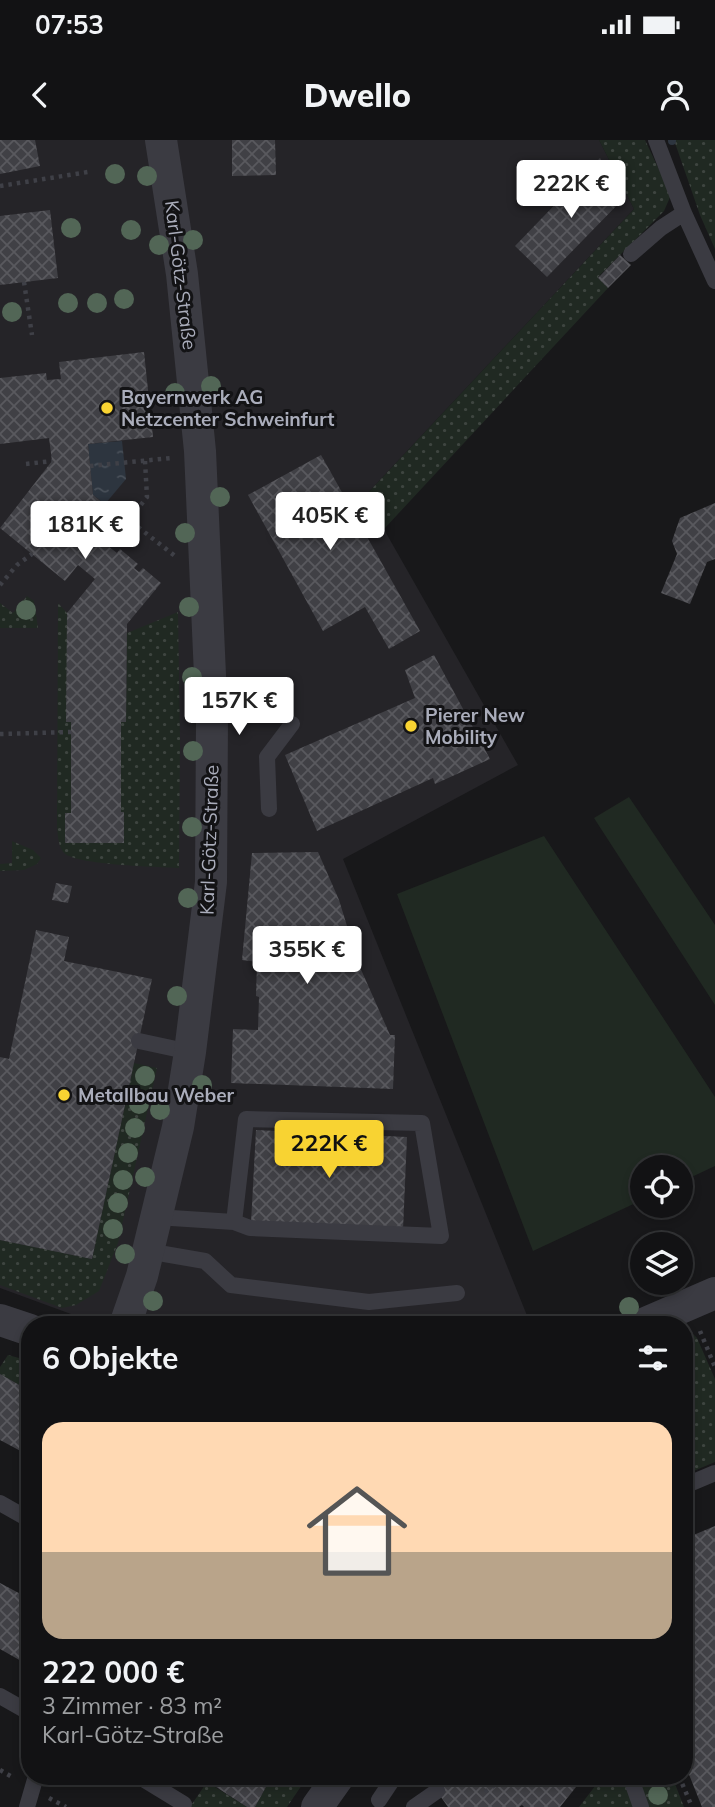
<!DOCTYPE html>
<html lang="de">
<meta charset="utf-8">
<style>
:root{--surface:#121214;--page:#1b1b1d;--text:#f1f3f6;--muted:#9c9ea0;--line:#313234;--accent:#f8d332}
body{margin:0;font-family:Mulish,sans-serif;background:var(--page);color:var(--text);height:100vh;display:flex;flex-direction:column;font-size:26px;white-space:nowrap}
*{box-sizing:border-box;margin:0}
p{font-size:23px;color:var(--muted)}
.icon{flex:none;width:38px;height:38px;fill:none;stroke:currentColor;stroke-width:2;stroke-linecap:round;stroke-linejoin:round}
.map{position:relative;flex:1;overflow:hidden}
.side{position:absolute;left:21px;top:1176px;width:672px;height:469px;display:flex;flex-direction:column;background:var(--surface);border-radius:28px;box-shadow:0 4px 10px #0003,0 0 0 2px var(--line)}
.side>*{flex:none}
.buttons{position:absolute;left:630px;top:1015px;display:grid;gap:14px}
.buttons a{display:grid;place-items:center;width:63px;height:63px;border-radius:50%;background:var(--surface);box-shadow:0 4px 10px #0003,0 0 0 2px var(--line);font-size:35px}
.price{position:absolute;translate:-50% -60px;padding:0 16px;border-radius:7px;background:#fff;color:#222;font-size:23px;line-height:46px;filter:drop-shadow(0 2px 4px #0008)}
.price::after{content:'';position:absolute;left:50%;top:42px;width:21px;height:16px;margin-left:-10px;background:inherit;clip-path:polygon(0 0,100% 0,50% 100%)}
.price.active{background:var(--accent);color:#111}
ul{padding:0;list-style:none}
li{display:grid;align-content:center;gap:14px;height:371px;padding:0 21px}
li+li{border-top:2px solid var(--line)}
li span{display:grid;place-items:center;height:217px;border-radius:21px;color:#555}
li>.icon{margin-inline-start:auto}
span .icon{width:126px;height:126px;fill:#fffc;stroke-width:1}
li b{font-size:30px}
h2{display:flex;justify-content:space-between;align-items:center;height:84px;padding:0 21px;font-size:30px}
.status{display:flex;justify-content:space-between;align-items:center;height:49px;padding:0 35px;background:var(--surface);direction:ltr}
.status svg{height:19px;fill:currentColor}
header{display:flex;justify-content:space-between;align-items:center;height:91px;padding:0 21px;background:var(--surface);font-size:32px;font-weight:800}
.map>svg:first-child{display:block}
.built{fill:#252428}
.grass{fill:url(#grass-dots)}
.park{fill:#202922}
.water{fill:url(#water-ripples)}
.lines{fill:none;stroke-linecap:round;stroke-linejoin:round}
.stream{stroke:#2d353f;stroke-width:8}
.building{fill:url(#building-cross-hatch)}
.path{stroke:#3f4047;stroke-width:4.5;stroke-dasharray:3.5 5;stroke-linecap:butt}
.lane{stroke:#3b3b42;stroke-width:16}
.street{stroke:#3b3b42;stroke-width:32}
.tree{fill:#526656}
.poi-dot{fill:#f8d332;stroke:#131315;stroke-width:2.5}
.labels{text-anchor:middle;stroke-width:6;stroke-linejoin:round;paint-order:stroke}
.street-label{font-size:19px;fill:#aaadbb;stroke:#131315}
.poi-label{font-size:19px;font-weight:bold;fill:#aaadbb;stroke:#131315;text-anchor:start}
</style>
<div class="status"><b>07:53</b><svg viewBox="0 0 49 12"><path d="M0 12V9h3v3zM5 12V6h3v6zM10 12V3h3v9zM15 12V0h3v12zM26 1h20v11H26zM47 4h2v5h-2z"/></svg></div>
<header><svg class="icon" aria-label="back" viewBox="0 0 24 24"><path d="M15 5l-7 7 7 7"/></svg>Dwello<svg class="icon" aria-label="person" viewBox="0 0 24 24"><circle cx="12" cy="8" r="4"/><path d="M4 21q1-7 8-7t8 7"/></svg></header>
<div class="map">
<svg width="715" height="1667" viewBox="0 0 715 1667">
<defs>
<pattern id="grass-dots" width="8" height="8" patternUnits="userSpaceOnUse" patternTransform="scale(1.75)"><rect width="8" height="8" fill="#202922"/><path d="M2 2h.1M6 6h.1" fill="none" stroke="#3e4540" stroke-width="1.8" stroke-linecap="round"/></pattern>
<pattern id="water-ripples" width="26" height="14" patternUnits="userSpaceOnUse" patternTransform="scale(1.75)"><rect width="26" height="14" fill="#2d353f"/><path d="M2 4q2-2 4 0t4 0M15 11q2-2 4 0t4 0" fill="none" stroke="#495059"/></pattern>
<pattern id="building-cross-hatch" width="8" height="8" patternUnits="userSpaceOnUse" patternTransform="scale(1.75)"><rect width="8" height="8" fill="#404045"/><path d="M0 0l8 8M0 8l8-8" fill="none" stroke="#59595e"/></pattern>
</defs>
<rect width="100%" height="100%" fill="#18181a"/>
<path class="built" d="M0,0H599L634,69L365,356L518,625L343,719L528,1178L514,1185H101L0,1148Z"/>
<path class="grass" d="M599,0H645L671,55L664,71L598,137L608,148L384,389L365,356L634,69Z
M674,0H715V109L700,75Z
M27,456L34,461L38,488H0V463L13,473Z
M58,463L67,473L71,582V673L124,703V673L121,672V582H126L127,493L178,472L180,599L179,728C158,727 76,725 64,713C58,706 58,696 57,687Z
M12,701L33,710L41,718L37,724L24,730L0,731V724L12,723Z
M134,923L157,928L118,1103L99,1151L76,1165L62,1168L0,1145V1100L92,1119Z
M693,1194L697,1198L715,1239V1322L684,1335V1198Z
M8,1215L30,1221V1251L0,1234V1227Z
M272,1636H308L287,1667H255Z
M596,1636H625L636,1667H579L599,1641Z
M638,1636H672L684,1667H649Z
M207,1642L247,1667H190Z"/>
<path class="park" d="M629,657L715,785V865L594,678Z
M544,696L715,957V1026L681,1042V1027H642V1060L533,1111L397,754Z"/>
<path class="water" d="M122,301L126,339L105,364L93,355L88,304Z"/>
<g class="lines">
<path class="stream" d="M672,0V1"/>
</g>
<path class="building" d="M0,0H35L40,26L0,34Z
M232,0H275L276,35L232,36Z
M600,18L623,59L547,137L515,106Z
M50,70L58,138L0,145V76Z
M620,115L631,125L608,148L598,138Z
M144,212L153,297L88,304L93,355L118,375L99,399L117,413L120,409L138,424L134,428L139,432L143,428L161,443L127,484L126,582H121V672H124V703H65V673H71V582H66L67,473L95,439L78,425L65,441L0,388L52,321L49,298L0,304V238L46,233L47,240L61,239L59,222Z
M321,315L420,491L389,509L365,467L323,491L248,355Z
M715,363V419L707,422L690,464L661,453L677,414L672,401L680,378Z
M434,515L490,619L435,644L433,638L317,691L285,615L415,558L405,530Z
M318,712L339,760L359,825L390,895H395L393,949L231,943L233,889L258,890L259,857L256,856L257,822L242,820L252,713Z
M56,743L72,746L68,763L52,760Z
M36,790L69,797L64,821L152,839L92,1119L0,1100V917L9,919Z
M256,990L407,997L403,1090L251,1083Z
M0,1234L30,1251V1316L0,1300Z
M715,1386V1667H702L684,1622V1399Z
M0,1443L30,1459V1526L0,1509Z
M199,1636H272L255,1667H247Z
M426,1636H563L576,1647L560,1667H524L522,1665L519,1667H448Z"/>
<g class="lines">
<path class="path" d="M0,46L88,32
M24,142L32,195
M145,321L147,357L129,380L175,416
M26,324L52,321
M90,326L171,318
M107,406L129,380
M0,445L17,425L32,414
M0,594L71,592
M700,1191L715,1227
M684,1393L687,1398
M0,1630L14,1638
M679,1636L692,1667
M485,1652L503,1639
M49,1658L66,1667"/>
<path class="lane" d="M656,0L684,73L715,141
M631,114L661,88L684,73
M269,669L267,617L292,584
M139,901L190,912
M156,1077L234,1082L246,979L422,983L441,1096L250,1088L234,1082
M147,1111L205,1121L231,1145L369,1162L457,1153
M684,1346L715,1333
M0,1363L30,1380
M0,1556L30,1573
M138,1636L184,1664
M630,1636L641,1667
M566,1639L568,1636
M379,1660L395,1636
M27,1667L36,1636
M414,1667L437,1651"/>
<path class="street" d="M0,1180L30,1190
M125,1185L142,1136L178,987L190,912L211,742L212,580L200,311L182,134L161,0
M641,1185L715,1153
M317,1667L339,1636"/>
</g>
<g class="tree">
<circle cx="115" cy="34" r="10"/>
<circle cx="147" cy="36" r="10"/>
<circle cx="71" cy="88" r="10"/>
<circle cx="131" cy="90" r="10"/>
<circle cx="193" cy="100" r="10"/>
<circle cx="159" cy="105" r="10"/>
<circle cx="124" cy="159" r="10"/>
<circle cx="68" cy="163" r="10"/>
<circle cx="97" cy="163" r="10"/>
<circle cx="12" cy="172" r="10"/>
<circle cx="211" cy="246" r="10"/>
<circle cx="175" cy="253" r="10"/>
<circle cx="220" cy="357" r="10"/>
<circle cx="185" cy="393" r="10"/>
<circle cx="189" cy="467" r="10"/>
<circle cx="26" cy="470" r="10"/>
<circle cx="192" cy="537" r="10"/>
<circle cx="193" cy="611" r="10"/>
<circle cx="192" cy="687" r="10"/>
<circle cx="188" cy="758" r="10"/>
<circle cx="177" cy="856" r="10"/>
<circle cx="145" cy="936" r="10"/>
<circle cx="202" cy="945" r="10"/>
<circle cx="139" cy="964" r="10"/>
<circle cx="160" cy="970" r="10"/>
<circle cx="135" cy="988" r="10"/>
<circle cx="128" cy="1013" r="10"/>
<circle cx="145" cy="1037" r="10"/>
<circle cx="123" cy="1040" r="10"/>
<circle cx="118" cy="1063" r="10"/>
<circle cx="113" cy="1089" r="10"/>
<circle cx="125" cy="1114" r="10"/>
<circle cx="153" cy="1161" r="10"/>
<circle cx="629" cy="1167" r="10"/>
<circle cx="658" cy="1655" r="10"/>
</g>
<g class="poi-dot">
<circle cx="107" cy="268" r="7"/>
<circle cx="411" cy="586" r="7"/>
<circle cx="64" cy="955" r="7"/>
</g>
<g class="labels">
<g class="street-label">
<text transform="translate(181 135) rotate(83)" y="7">Karl-Götz-Straße</text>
<text transform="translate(209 700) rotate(-88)" y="7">Karl-Götz-Straße</text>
</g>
<g class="poi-label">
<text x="121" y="264">Bayernwerk AG<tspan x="121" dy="22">Netzcenter Schweinfurt</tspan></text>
<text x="425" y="582">Pierer New<tspan x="425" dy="22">Mobility</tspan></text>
<text x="78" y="962">Metallbau Weber</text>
</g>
</g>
</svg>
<div class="buttons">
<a><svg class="icon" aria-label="locate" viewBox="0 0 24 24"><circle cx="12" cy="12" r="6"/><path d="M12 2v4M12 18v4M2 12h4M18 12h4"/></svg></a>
<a><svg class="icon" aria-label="layers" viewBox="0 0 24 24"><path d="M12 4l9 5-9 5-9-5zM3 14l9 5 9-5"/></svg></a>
</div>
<b class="price" style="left:571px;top:80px">222K €</b>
<b class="price" style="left:330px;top:412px">405K €</b>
<b class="price" style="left:85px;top:421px">181K €</b>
<b class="price" style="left:239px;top:597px">157K €</b>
<b class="price" style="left:307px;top:846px">355K €</b>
<b class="price active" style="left:329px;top:1040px">222K €</b>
<section class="side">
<h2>6 Objekte<svg class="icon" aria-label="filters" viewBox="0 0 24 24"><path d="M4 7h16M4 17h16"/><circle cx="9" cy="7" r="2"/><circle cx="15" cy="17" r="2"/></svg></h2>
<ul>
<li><span style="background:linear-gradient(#ffd9b3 60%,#b9a48a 0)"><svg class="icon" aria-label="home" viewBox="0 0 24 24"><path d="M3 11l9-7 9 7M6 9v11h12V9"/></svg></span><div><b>222 000 €</b><p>3 Zimmer · 83 m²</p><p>Karl-Götz-Straße</p></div></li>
</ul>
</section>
</div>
